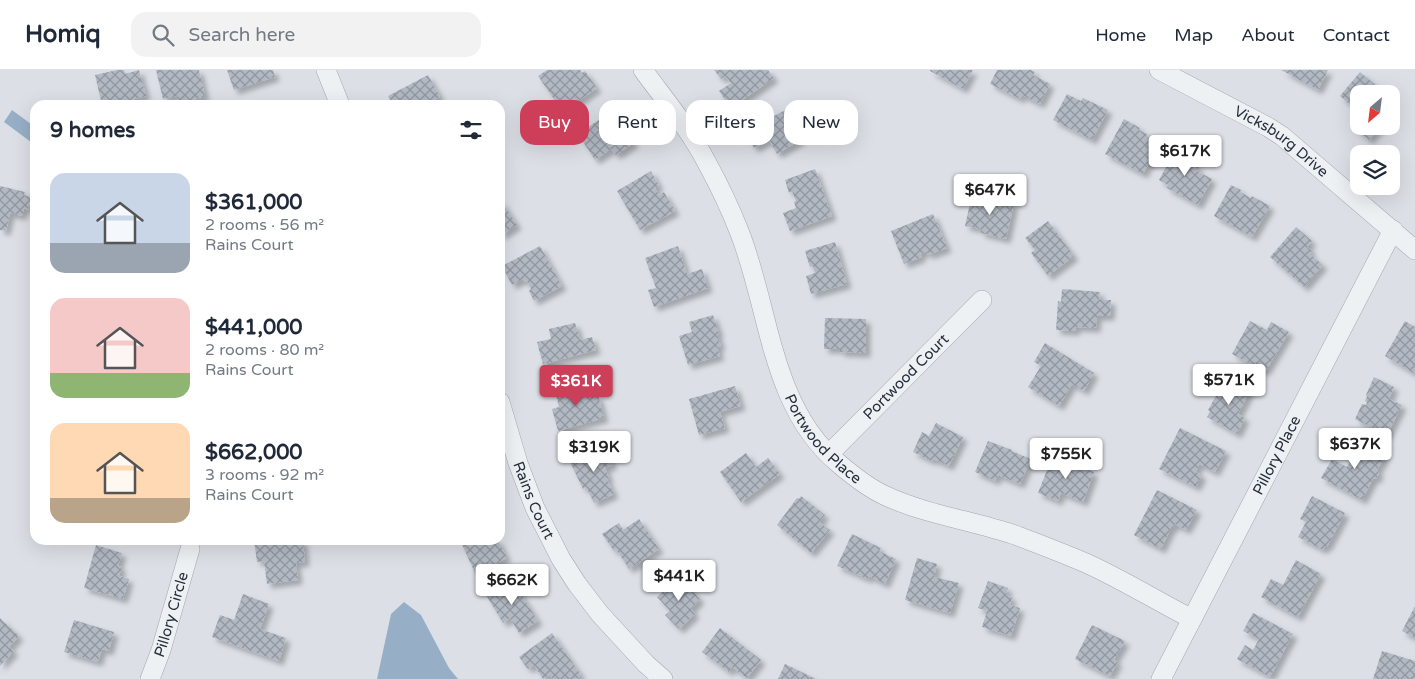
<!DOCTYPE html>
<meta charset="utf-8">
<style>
:root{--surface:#fff;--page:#f2f2f3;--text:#1f2937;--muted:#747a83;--line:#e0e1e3;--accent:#cd3e59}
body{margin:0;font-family:"Varela Round",sans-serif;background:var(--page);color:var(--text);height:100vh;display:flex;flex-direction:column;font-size:19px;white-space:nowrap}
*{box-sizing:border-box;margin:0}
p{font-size:16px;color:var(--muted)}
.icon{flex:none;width:28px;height:28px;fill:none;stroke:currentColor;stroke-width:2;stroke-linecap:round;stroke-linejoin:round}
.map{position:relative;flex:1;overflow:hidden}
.panel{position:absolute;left:30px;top:30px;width:475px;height:445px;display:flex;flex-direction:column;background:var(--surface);border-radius:15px;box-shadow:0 5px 20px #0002}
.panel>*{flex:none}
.banner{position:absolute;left:520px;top:30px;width:475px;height:45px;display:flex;gap:10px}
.needle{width:32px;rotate:208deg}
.tools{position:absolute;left:1350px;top:15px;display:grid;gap:10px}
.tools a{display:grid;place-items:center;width:50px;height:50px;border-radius:10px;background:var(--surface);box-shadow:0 5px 20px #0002;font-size:25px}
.price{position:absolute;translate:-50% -42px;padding:0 11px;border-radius:5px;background:#fff;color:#222;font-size:16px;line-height:32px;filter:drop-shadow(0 1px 2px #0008)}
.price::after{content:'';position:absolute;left:50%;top:30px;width:15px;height:11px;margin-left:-8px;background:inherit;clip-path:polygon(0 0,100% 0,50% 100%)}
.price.current{background:var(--accent);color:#fff}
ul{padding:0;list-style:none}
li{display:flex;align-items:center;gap:15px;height:125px;padding:0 20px}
li span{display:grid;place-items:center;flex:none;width:140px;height:100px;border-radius:15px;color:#555}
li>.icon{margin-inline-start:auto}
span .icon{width:60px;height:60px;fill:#fffc;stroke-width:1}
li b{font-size:21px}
h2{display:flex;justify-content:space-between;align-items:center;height:60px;padding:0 20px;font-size:21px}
.pill{padding:0 18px;border-radius:15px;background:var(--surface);box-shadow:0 5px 20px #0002;font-size:18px;line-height:45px}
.pill.current{background:var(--accent);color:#fff}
header{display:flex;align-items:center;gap:30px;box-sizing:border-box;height:70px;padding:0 25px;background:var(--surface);border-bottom:1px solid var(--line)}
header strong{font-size:24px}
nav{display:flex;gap:28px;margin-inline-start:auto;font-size:18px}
.search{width:350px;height:45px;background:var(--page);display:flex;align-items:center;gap:12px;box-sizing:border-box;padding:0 18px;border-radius:15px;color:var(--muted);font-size:19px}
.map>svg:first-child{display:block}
.water{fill:#96afc7}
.building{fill:url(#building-cross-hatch);filter:url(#shadow)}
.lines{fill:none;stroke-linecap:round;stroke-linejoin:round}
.minor-casing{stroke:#a2a7b0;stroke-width:20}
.minor{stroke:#eef1f4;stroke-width:19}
.labels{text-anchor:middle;stroke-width:4.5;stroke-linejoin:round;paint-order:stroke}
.street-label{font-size:15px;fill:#262f3c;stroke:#ebeff4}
</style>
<header>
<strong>Homiq</strong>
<div class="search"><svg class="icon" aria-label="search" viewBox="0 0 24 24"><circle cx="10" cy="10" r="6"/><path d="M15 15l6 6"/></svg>Search here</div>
<nav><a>Home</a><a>Map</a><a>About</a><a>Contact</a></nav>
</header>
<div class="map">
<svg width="1415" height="609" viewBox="0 0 1415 609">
<defs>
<pattern id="building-cross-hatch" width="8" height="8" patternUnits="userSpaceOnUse" patternTransform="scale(1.25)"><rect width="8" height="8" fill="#b3b9c3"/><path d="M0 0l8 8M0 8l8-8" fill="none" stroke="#9197a0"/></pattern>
<filter id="shadow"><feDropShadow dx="4.5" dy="4.5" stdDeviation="2.5" flood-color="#0004"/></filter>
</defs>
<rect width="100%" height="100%" fill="#dce0e6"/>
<path class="water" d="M12,40L35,57V75L4,52Z
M404,532L421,545L449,598L458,609H377L391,544Z"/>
<path class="building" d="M117,0H124L125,4L139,0L146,26L112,35H102L95,5Z
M156,0H199L205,27L178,33L177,26L163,29Z
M227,0H273L275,7L234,20Z
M547,0H580L582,3L585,1L597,18L563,42L538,6Z
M714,0H768L774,8L731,38L719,21L731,13L725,6L721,9Z
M930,0H973L963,19L930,1Z
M997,0H1031L1035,2L1033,5L1050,14L1040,34L1022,25L1020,29L990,14Z
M1281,0H1328L1318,20Z
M1360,2L1386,24H1359V42L1340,26Z
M428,5L440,27L434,30L437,35H393L388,26Z
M1067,24L1081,31L1083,28L1108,40L1092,70L1053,50Z
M785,40L801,70L777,84L769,70L754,78L745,62Z
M1359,46V56H1381L1369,70L1351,55Z
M603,47L609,57L615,54L618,58L623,55L634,73L616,85L611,79L595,90L578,64Z
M1124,49L1140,58L1139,60L1147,64L1145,69L1158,76L1143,104L1105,84Z
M1176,78L1196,88L1192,94L1199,97L1197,101L1212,109L1198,135L1167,118L1168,115L1159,110Z
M815,99L832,146L790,161L783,143L796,138L794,132L796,131L792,121L789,123L785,110Z
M651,101L659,116L655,118L659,125L664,122L675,141L640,160L617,121Z
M1231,115L1241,120L1240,122L1251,128L1252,126L1270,136L1252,167L1214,146Z
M0,116L25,122L24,125L31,127L28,140L24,138L22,146L10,143L6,161L0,160Z
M972,124L1014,133L1006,169L981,163V159L965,156Z
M500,129L517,155L500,166Z
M933,144L947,178L928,185L927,181L920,184L922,187L904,194L891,161Z
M1048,151L1074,186L1048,206L1031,183L1035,180L1025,168Z
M1296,157L1312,171L1307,177L1312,181L1310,184L1323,195L1304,217L1270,187Z
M835,172L847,214L811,224L806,206L815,203L813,196L810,197L805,181Z
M540,176L562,216L534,231L529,221L531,219L527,211L525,212L523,209L512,215L502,196Z
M678,176L687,204L702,199L708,218L654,237L648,220L656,218L645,188Z
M1062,219L1100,222L1099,230H1111L1110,246H1097L1096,258L1076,257L1075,261L1056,260L1058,231L1061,232Z
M713,245L719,263L717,264L721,276L717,277L720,286L688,295L679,266L692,262L689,252Z
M825,248L866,249V283L840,282V279H824Z
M1250,251L1267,260L1271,252L1289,262L1265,302L1232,284Z
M1405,251L1415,257V304L1385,286Z
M575,253L580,270L592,267L596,280L543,294L537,272L551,269L549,259Z
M1045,273L1094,303L1084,321L1072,314L1059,336L1028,317L1041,296L1034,292Z
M1374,307L1394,317L1389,329L1402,335L1387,365L1355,349L1362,334L1366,335L1367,332L1365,331L1367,326L1366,325Z
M1226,308L1250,321L1238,344L1245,348L1237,364L1207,347L1210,341L1208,340Z
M587,313L591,327L598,325L604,348L558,361L552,339L559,337L555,321Z
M735,316L741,336L720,342L725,358L699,365L689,329Z
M936,353L963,367L949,396L933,389L932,391L913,382L922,362L929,366Z
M1180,358L1226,381L1215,402L1199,394L1196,402L1202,405L1196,417L1159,399Z
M1350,369L1385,387L1377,400L1379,404L1377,408L1373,409L1362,430L1321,408L1332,389L1347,397L1352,387L1343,383Z
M988,371L1012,380L1011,381L1031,389L1020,414L998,405L995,411L975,402Z
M596,378L598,383L606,379L613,395L605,398L609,408L607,409L614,424L594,433L586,417L583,419L569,390Z
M746,383L756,397L768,388L780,404L741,432L720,402Z
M1053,385L1094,402L1083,432L1061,423L1058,431L1038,423Z
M1157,420L1197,440L1186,460L1175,454L1173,458H1171L1161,479L1134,465Z
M801,426L825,445L819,452L830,460L811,483L777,455L797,428L799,429Z
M1312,426L1345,443L1327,477L1325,476L1323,480L1298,467L1306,452L1300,449Z
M639,449L659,479L629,499L616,479L614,481L602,464L619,453L623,460Z
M852,464L881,478L879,481L896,489L885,514L869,506L868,509L837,496Z
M254,470H303L305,492L296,493L298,510L267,514L264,491L257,492Z
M460,470H498L507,488L475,503Z
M96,475L122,483L118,496L122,497L119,506L129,509L123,529L84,518Z
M917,488L937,494L934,507L959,513L950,543L905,530Z
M1296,490L1321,504L1298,547L1261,527L1271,509L1283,515Z
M679,506L700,529L691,539L695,544L679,559L665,545L670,541L657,527Z
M511,508L538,551L519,563L510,548L503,553L486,525Z
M988,511L1008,518L1006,525L1012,527L1010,535L1020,538L1011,566L982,557L987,541L978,538Z
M243,524L269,534L260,559L286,568L279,591L212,567L220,545L234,550Z
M1415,536V568L1402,561Z
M1253,543L1293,564L1270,607L1237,589L1245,575L1253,580L1259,569L1243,561Z
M0,548L19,566L9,577L14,581L0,596Z
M74,550L114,562L109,581L102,579L98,592L64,582Z
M1092,555L1125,571L1114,590L1118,592L1110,606L1075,589Z
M720,558L761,590L747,608L732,597L729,602L702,582Z
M552,563L581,605L576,609H553L550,605L543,609L534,595L528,599L519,587Z
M1382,581L1415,591V609H1373Z
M785,594L816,609H778Z"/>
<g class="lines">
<defs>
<g id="minor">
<path d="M326,0L340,35"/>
<path id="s1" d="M643,0C665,30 690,60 707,93C719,115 730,138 739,161C770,238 770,336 838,393C852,405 868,418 886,426C927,445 975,451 1018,466C1041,475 1065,484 1088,494C1123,510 1157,531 1192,549"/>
<path id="s2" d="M1159,0L1268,57L1282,66L1415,180"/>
<path id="s3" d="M500,332L518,393L535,438L561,489L577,514L600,544L646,594L663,609"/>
<path id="s4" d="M829,384L982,230"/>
<path id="s5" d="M150,609L161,580L190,479"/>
<path id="s6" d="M1161,609L1393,160"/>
</g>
</defs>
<use href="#minor" class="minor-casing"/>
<use href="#minor" class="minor"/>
</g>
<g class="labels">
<g class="street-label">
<text dy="5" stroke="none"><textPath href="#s2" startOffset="142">Vicksburg Drive</textPath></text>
<text dy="5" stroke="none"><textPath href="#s4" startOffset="109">Portwood Court</textPath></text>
<text dy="5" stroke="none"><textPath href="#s1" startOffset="416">Portwood Place</textPath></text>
<text dy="5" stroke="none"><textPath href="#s6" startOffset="252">Pillory Place</textPath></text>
<text dy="5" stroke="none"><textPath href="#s3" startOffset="104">Rains Court</textPath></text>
<text dy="5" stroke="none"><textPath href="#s5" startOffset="68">Pillory Circle</textPath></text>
</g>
</g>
</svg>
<div class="tools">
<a><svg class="needle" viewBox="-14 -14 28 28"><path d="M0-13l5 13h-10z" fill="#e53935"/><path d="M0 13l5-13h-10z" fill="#747a83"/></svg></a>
<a><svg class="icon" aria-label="layers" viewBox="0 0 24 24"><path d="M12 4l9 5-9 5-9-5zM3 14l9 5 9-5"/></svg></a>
</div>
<b class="price" style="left:1185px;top:107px">$617K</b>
<b class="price" style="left:990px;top:146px">$647K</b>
<b class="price" style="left:1229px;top:336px">$571K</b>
<b class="price current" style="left:576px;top:337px">$361K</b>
<b class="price" style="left:1355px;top:400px">$637K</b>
<b class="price" style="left:594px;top:403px">$319K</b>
<b class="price" style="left:1066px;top:410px">$755K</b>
<b class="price" style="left:679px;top:532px">$441K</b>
<b class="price" style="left:512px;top:536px">$662K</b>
<div class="banner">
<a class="pill current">Buy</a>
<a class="pill">Rent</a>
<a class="pill">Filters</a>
<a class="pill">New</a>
</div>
<section class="panel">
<h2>9 homes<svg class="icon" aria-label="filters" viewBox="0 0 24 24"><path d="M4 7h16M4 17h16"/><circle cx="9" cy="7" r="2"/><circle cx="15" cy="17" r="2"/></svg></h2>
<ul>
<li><span style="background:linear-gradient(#c9d6e8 70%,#9aa5b1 0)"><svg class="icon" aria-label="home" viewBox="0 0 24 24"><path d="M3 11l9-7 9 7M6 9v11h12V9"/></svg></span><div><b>$361,000</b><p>2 rooms · 56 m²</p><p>Rains Court</p></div></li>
<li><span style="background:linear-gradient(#f6c9c9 75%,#8fb573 0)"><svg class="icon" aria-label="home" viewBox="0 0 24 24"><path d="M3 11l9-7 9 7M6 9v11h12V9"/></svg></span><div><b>$441,000</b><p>2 rooms · 80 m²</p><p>Rains Court</p></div></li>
<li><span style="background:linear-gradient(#ffd9b3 75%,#b9a48a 0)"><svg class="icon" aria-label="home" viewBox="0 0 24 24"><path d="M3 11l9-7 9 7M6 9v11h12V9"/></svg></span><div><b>$662,000</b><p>3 rooms · 92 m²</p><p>Rains Court</p></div></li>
</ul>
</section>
</div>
